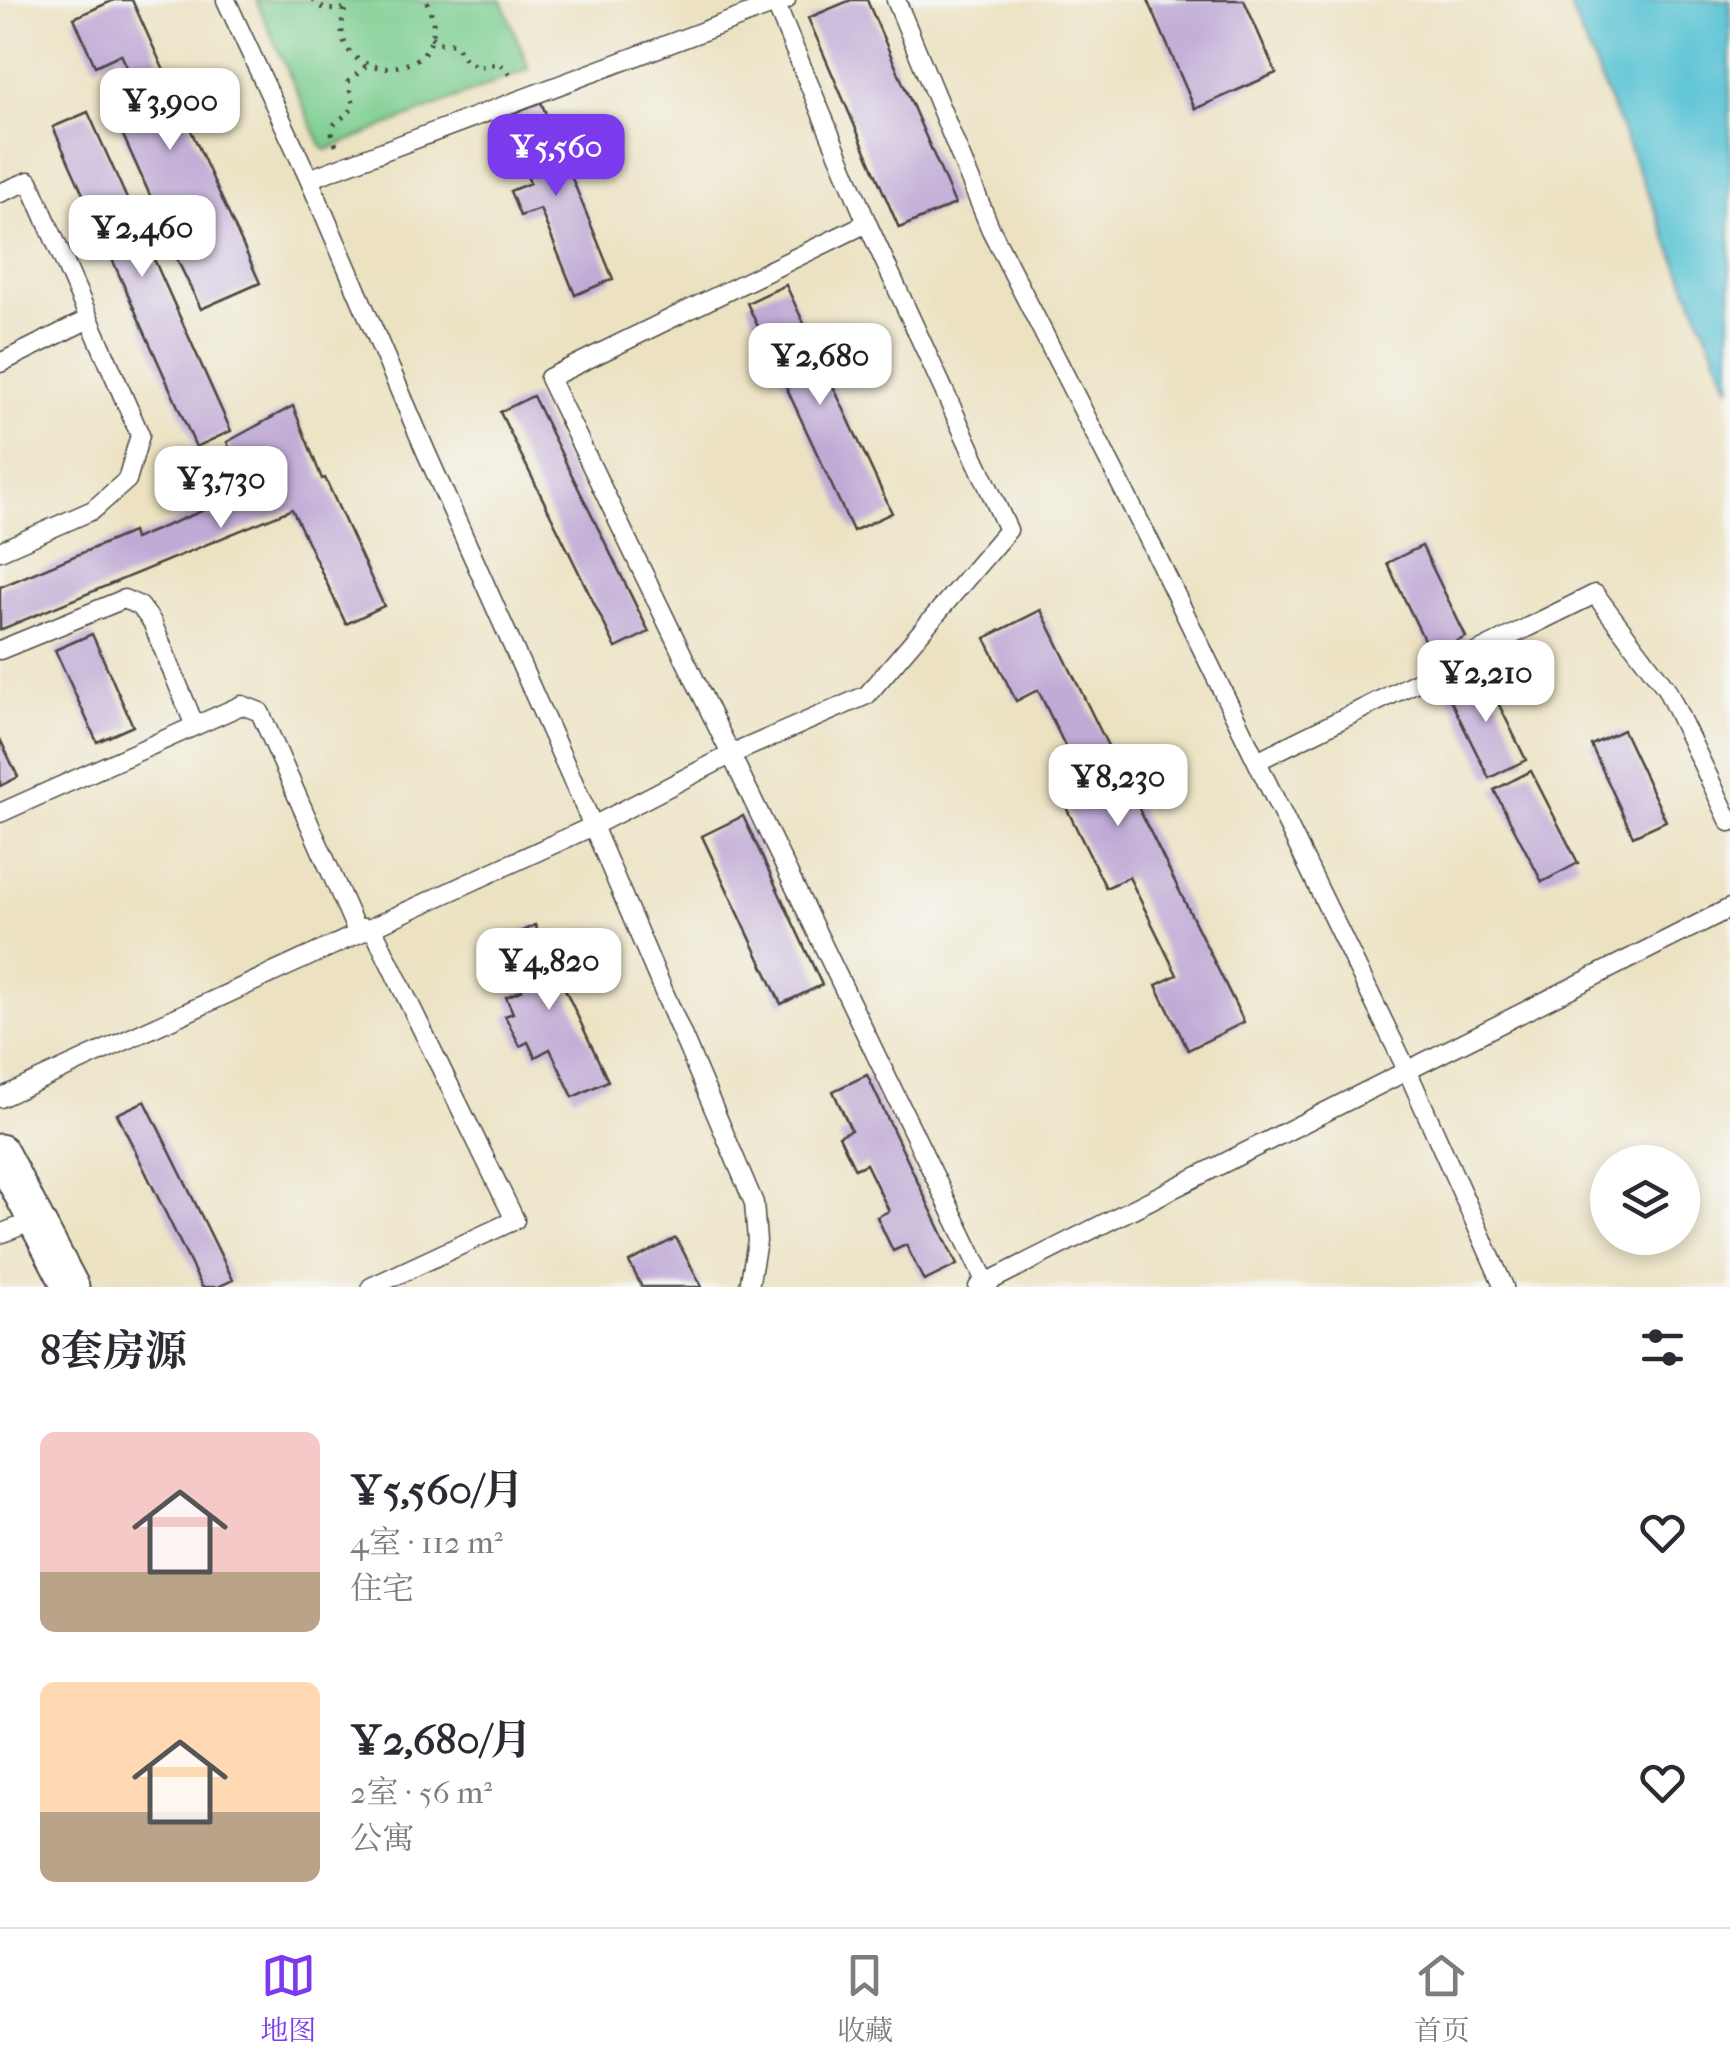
<!DOCTYPE html>
<html lang="zh">
<meta charset="utf-8">
<style>
:root{--surface:#fff;--page:#f7f7f7;--text:#2b2b33;--muted:#7c7c81;--line:#e1e1e2;--accent:#7c3aed}
body{margin:0;font-family:"IM FELL French Canon","Noto Serif SC",serif;background:var(--page);color:var(--text);height:100vh;display:flex;flex-direction:column;font-size:38px;white-space:nowrap}
*{box-sizing:border-box;margin:0}
p{font-size:32px;color:var(--muted)}
.icon{flex:none;width:55px;height:55px;fill:none;stroke:currentColor;stroke-width:2;stroke-linecap:round;stroke-linejoin:round}
.map{position:relative;height:1287px;overflow:hidden}
.details{display:flex;flex-direction:column;background:var(--surface);flex:1}
.details>*{flex:none}
.tools{position:absolute;left:1590px;top:1145px;display:grid;gap:20px}
.tools a{display:grid;place-items:center;width:110px;height:110px;border-radius:50%;background:var(--surface);box-shadow:0 5px 15px #0003;font-size:50px}
.price{position:absolute;translate:-50% -85px;padding:0 22px;border-radius:20px;background:#fff;color:#222;font-size:32px;line-height:65px;filter:drop-shadow(0 2px 5px #0008)}
.price::after{content:'';position:absolute;left:50%;top:60px;width:30px;height:22px;margin-left:-15px;background:inherit;clip-path:polygon(0 0,100% 0,50% 100%)}
.price.on{background:var(--accent);color:#fff}
ul{padding:0;list-style:none}
li{display:flex;align-items:center;gap:30px;height:250px;padding:0 40px}
li span{display:grid;place-items:center;flex:none;width:280px;height:200px;border-radius:15px;color:#555}
li>.icon{margin-inline-start:auto}
span .icon{width:120px;height:120px;fill:#fffc;stroke-width:1}
li b{font-size:42px}
h2{display:flex;justify-content:space-between;align-items:center;height:120px;padding:0 40px;font-size:42px}
.tab-bar{display:flex;justify-content:space-around;align-items:center;height:140px;border-top:2px solid var(--line);background:var(--surface);font-size:28px;color:var(--muted)}
.tab-bar a{display:grid;justify-items:center;gap:5px}
.tab-bar .on{color:var(--accent)}
.map>svg:first-child{display:block}
.green{fill:#7bcd8f;stroke:#537c5d;stroke-width:2.5}
.water{fill:#59c3d4;stroke:#427780;stroke-width:2.5}
.building{fill:#c0aad6}
.lines{fill:none;stroke-linecap:round;stroke-linejoin:round}
.lane-casing{stroke:#484642;stroke-width:21}
.street-casing{stroke:#484642;stroke-width:39}
.path{stroke:#484642;stroke-width:5;stroke-dasharray:2.5 8;stroke-linecap:butt}
.lane{stroke:#fff;stroke-width:18}
.street{stroke:#fff;stroke-width:35}
</style>
<div class="map">
<svg width="1730" height="1287" viewBox="0 0 1730 1287">
<rect width="100%" height="100%" fill="#f6f6f2"/>
<filter id="ink" filterUnits="userSpaceOnUse"><feTurbulence type="fractalNoise" baseFrequency=".01" numOctaves="2"/><feDisplacementMap in="SourceGraphic" scale="20" xChannelSelector="R" yChannelSelector="G"/><feConvolveMatrix kernelMatrix="1 2 1 2 8 2 1 2 1" color-interpolation-filters="sRGB"/></filter>
<filter id="wash" filterUnits="userSpaceOnUse"><feTurbulence type="fractalNoise" baseFrequency=".0048" numOctaves="4" result="noise"/><feDisplacementMap in="SourceGraphic" scale="40" xChannelSelector="R" yChannelSelector="G"/><feGaussianBlur stdDeviation="2.25" result="paint"/><feColorMatrix in="noise" values="0 0 0 0 0 0 0 0 0 0 0 0 0 0 0 0 0 1.4 0 .05"/><feComposite in="paint" operator="in"/></filter>
<g filter="url(#wash)">
<rect width="100%" height="100%" fill="#ece2c2"/>
<path class="green" d="M256,0H502L529,69L326,150L321,146Z"/>
<path class="water" d="M1567,0H1730V389Z"/>
<g id="blocks">
<path class="building" d="M114,0H132L260,283L201,309L177,259L203,247L182,200L157,211L114,115L142,102L121,54L95,66L74,18Z
M851,0H867L955,204L899,228L808,18Z
M1148,0H1244L1276,73L1195,109Z
M541,102L613,279L575,295L540,209L520,216L510,191L530,183L503,117Z
M88,112L231,431L196,447L53,127Z
M786,285L892,513L853,531L747,303Z
M533,396L649,632L616,648L500,412Z
M293,406L322,479L325,478L384,606L346,624L292,509L0,630V587L132,532L134,539L248,492L227,442Z
M1422,546L1466,637L1431,654L1387,563Z
M1041,610L1244,1022L1188,1050L1156,985L1177,975L1129,877L1106,888L1060,795L1083,783L1038,690L1016,701L985,638Z
M92,634L133,726L97,742L55,650Z
M1483,672L1526,760L1489,778L1446,691Z
M1623,730L1666,821L1633,836L1591,745Z
M0,739L18,777L0,786Z
M1531,771L1578,863L1542,882L1494,790Z
M743,816L822,985L781,1004L702,836Z
M535,925L608,1081L573,1097L550,1049L535,1057L528,1042L520,1046L505,1016L513,1013L506,997L522,990L499,942Z
M867,1075L957,1265L924,1281L906,1245L893,1251L877,1217L889,1211L866,1164L855,1169L839,1136L851,1130L833,1091Z
M145,1101L233,1280L218,1287H202L117,1114Z
M676,1238L702,1287H642L629,1262Z"/>
</g>
</g>
<g filter="url(#ink)">
<use href="#blocks" fill-opacity="0" stroke="#484642" stroke-width="2.5"/>
<g class="lines">
<defs>
<path id="lane" d="M226,0L309,179L426,452L593,826L754,1203L757,1241L749,1287
M896,0L991,230L1150,542L1407,1070L1504,1287
M309,179L786,0
M0,193L29,181L140,435L127,480L93,510L0,551
M867,223L549,378L988,1287
M0,363L89,319
M0,650L124,599L140,606L152,622L195,726
M1257,761L1595,594L1666,688L1730,822
M0,813L242,705L260,712L355,927L373,929L515,1220L371,1287
M0,1098L593,826L732,754L867,695L1008,530L867,223L774,0
M0,1234L36,1220
M978,1287L1730,908"/>
<path id="street" d="M0,1152L71,1287"/>
</defs>
<use href="#lane" class="lane-casing"/>
<use href="#street" class="street-casing"/>
<path class="path" d="M313,0L325,10L345,9
M349,0C307,92 469,88 426,0
M431,37L438,43H454L464,58L477,67L499,63L511,75
M336,145C324,119 342,124 354,106L348,82L367,65"/>
<use href="#lane" class="lane"/>
<use href="#street" class="street"/>
</g>
</g>
</svg>
<div class="tools">
<a><svg class="icon" aria-label="layers" viewBox="0 0 24 24"><path d="M12 4l9 5-9 5-9-5zM3 14l9 5 9-5"/></svg></a>
</div>
<b class="price" style="left:170px;top:153px">¥3,900</b>
<b class="price on" style="left:556px;top:199px">¥5,560</b>
<b class="price" style="left:142px;top:280px">¥2,460</b>
<b class="price" style="left:820px;top:408px">¥2,680</b>
<b class="price" style="left:221px;top:531px">¥3,730</b>
<b class="price" style="left:1486px;top:725px">¥2,210</b>
<b class="price" style="left:1118px;top:829px">¥8,230</b>
<b class="price" style="left:549px;top:1013px">¥4,820</b>
</div>
<section class="details">
<h2>8套房源<svg class="icon" aria-label="filters" viewBox="0 0 24 24"><path d="M4 7h16M4 17h16"/><circle cx="9" cy="7" r="2"/><circle cx="15" cy="17" r="2"/></svg></h2>
<ul>
<li><span style="background:linear-gradient(#f6c9c9 70%,#b9a48a 0)"><svg class="icon" aria-label="home" viewBox="0 0 24 24"><path d="M3 11l9-7 9 7M6 9v11h12V9"/></svg></span><div><b>¥5,560/月</b><p>4室 · 112 m²</p><p>住宅</p></div><svg class="icon" aria-label="heart" viewBox="0 0 24 24"><path d="M12 20l-8-8c-3-5 5-10 8-4 3-6 11-1 8 4z"/></svg></li>
<li><span style="background:linear-gradient(#ffd9b3 65%,#b9a48a 0)"><svg class="icon" aria-label="home" viewBox="0 0 24 24"><path d="M3 11l9-7 9 7M6 9v11h12V9"/></svg></span><div><b>¥2,680/月</b><p>2室 · 56 m²</p><p>公寓</p></div><svg class="icon" aria-label="heart" viewBox="0 0 24 24"><path d="M12 20l-8-8c-3-5 5-10 8-4 3-6 11-1 8 4z"/></svg></li>
</ul>
</section>
<nav class="tab-bar">
<a class="on"><svg class="icon" aria-label="map" viewBox="0 0 24 24"><path d="M3 6l6-2 6 2 6-2v14l-6 2-6-2-6 2zM9 4v14M15 6v14"/></svg>地图</a>
<a><svg class="icon" aria-label="saved" viewBox="0 0 24 24"><path d="M7 4h10v16l-5-4-5 4z"/></svg>收藏</a>
<a><svg class="icon" aria-label="home" viewBox="0 0 24 24"><path d="M3 11l9-7 9 7M6 9v11h12V9"/></svg>首页</a>
</nav>
